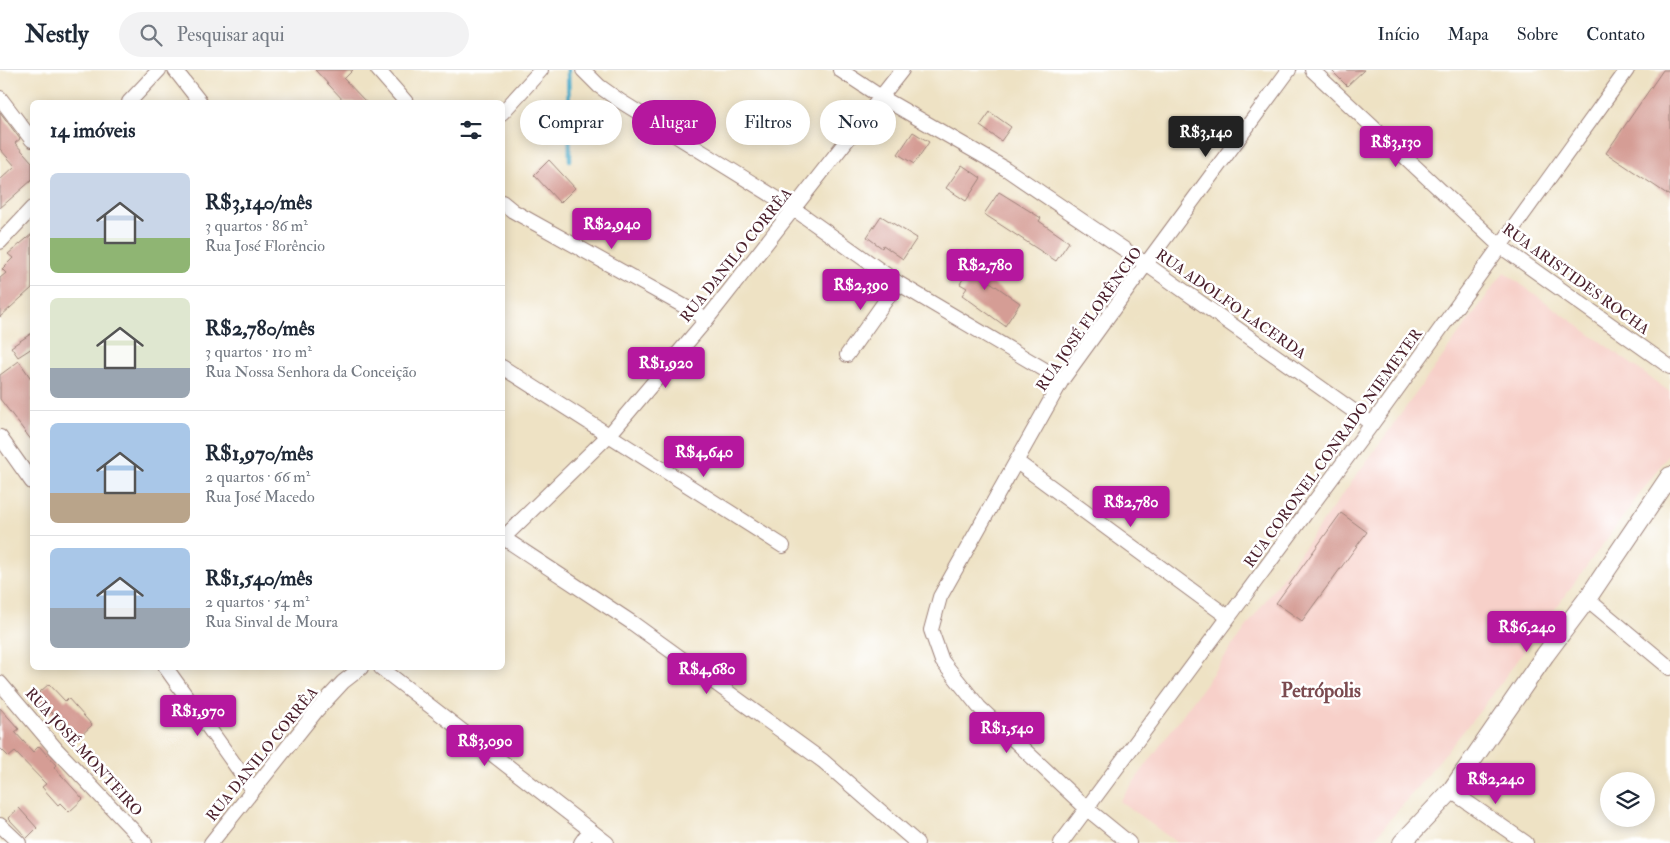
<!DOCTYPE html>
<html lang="pt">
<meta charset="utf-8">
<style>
:root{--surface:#fff;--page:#f2f2f3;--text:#1f2937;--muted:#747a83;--line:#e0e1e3;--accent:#b5179e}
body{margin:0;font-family:"IM FELL Double Pica",serif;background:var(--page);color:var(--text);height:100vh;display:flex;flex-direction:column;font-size:19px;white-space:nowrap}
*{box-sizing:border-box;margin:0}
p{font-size:16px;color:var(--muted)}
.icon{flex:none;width:28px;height:28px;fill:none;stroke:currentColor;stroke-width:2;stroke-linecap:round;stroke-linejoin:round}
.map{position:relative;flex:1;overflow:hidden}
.side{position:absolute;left:30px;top:30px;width:475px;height:570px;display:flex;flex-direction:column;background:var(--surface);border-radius:8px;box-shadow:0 2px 12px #0003}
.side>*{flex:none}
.hud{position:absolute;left:520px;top:30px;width:475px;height:45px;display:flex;gap:10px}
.fabs{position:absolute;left:1600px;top:702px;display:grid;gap:10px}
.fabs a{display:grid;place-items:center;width:55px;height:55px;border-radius:50%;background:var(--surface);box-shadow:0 2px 12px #0003;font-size:25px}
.price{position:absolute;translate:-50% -42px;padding:0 11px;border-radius:5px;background:var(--accent);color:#fff;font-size:16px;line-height:32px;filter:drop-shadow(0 1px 2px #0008)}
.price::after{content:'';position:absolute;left:50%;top:30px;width:15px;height:11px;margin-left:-8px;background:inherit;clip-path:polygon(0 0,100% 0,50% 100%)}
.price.current{background:#222;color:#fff}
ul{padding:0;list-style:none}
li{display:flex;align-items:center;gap:15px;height:125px;padding:0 20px}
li+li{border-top:1px solid var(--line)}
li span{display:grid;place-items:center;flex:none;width:140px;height:100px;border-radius:8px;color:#555}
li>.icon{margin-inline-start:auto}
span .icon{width:60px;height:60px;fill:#fffc;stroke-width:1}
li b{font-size:21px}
h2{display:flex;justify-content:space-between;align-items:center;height:60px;padding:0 20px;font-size:21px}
.tag{padding:0 18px;border-radius:22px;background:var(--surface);box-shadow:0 2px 12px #0003;font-size:18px;line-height:45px}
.tag.current{background:var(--accent);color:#fff}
header{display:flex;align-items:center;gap:30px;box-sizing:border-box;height:70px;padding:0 25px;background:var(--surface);border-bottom:1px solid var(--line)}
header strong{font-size:24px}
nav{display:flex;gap:28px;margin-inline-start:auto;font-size:18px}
.search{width:350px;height:45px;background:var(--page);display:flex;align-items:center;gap:12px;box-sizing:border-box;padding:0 18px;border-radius:28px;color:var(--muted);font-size:19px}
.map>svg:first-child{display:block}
.built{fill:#f7d0c9}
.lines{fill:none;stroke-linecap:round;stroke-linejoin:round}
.stream{stroke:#4bacca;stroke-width:4.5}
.building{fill:#d59d95}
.minor-casing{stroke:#9c8078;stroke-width:16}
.tertiary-casing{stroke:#9c8078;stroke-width:20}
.minor{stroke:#fff;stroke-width:14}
.tertiary{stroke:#fff;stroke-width:18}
.labels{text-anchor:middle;stroke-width:5;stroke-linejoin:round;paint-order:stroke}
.street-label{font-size:15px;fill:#4a1f2b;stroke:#fff}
.district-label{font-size:20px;font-weight:bold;fill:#7b4b50;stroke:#fff}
</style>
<header>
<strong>Nestly</strong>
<div class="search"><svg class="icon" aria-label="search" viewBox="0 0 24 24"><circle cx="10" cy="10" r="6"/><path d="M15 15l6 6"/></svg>Pesquisar aqui</div>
<nav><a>Início</a><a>Mapa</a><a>Sobre</a><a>Contato</a></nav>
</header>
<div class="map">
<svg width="1670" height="773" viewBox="0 0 1670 773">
<rect width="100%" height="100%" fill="#fff"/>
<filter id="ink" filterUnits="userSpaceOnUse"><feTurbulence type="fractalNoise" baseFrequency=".02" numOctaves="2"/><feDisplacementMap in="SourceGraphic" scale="10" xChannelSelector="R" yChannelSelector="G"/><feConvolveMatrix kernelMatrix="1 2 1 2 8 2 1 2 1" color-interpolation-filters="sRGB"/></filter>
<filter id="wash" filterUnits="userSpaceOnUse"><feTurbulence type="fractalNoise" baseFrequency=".0096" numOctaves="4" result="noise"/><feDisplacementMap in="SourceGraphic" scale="20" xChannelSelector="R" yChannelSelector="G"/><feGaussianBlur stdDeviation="1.12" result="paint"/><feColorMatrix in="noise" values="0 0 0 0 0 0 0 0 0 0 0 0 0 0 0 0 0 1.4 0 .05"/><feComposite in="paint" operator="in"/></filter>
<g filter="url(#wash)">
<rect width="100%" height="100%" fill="#eee2c4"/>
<path class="built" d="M1504,202L1670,322V383L1480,641L1371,773H1177L1120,731Z"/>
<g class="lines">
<path class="stream" d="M568,0L570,90"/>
</g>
<g id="blocks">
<path class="building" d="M315,0H353L344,9L366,32H345Z
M1331,0H1364L1347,16Z
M1663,0H1670V126L1606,83Z
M0,42L20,69L15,73L32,92V110L0,138V110L15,96L0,79Z
M990,42L1011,57L1001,71L980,56Z
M913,62L929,72L914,94L898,84Z
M549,90L575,118L560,133L534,105Z
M962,95L981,108L966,131L946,118Z
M999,122L1041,148L1039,151L1069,172L1056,191L984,144Z
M881,146L917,168L903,189L883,175L882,178L867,167Z
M32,164V218L0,247V208L6,203L2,199L13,188L8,184Z
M964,183L982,194L977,201L984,206L983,207L1020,233L1005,256L962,225L967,218L960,214L964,207L953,199Z
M32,263V278L18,287L11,277Z
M19,291L32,310V371L0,329V305Z
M1341,443L1367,462L1302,551L1276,533Z
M49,614L65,631L68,628L92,655L76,670L51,642L48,644L33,628Z
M0,638L19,659L15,662L33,682L39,676L56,695L54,697L83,729L69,742L60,733L58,735L42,717L46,714L15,682L9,687L0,678Z
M19,738L37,758L27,768L8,748Z"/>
</g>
</g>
<g filter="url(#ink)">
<use href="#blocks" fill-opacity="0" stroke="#9c8078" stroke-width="1"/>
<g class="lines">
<defs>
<path id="minor" d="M175,0L200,32
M378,0L406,32
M583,0L599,16L620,31L794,139L898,213L1062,310
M840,0L881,27L1006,99L1146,194L1372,354
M1312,0L1500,176L1670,297
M0,28L32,70
M129,32L159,0
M502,43L541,0
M502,132L513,141L707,249
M0,172L32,138
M847,285L898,213
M502,297L783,476
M0,367L32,412
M1017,392L1228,547
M502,467L631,552L823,691L917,773
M502,469L610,364L707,249L902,0
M1587,529L1670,598
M166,598L253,720
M381,598L607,773
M0,613L56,679L145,773
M1451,721L1526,773
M0,755L19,773
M211,773L317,640L343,612L361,598
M581,773L590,760
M1061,773L1372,354L1627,0
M1129,773L1086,738L979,637L942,591L931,560L940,527L1062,310L1146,194L1289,0"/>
<path id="tertiary" d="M1402,773L1451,721L1545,585L1587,529L1670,406"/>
</defs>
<use href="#minor" class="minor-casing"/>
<use href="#tertiary" class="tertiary-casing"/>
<use href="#minor" class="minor"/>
<use href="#tertiary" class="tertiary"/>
</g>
</g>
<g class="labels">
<g class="street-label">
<text transform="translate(736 185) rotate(-51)" y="5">RUA DANILO CORRÊA</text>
<text transform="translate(1576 209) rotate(36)" y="5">RUA ARISTIDES ROCHA</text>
<text transform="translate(1231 234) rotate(35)" y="5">RUA ADOLFO LACERDA</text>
<text transform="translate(1089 249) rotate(-55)" y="5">RUA JOSÉ FLORÊNCIO</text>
<text transform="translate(1333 378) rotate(-54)" y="5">RUA CORONEL CONRADO NIEMEYER</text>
<text transform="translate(84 682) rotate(48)" y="5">RUA JOSÉ MONTEIRO</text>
<text transform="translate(262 684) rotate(-51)" y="5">RUA DANILO CORRÊA</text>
</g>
<g class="district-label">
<text x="1321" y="627">Petrópolis</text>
</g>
</g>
</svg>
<div class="fabs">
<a><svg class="icon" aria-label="layers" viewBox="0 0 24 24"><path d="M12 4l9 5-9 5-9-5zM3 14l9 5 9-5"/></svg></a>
</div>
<b class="price current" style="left:1206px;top:88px">R$3,140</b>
<b class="price" style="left:1396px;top:98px">R$3,130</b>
<b class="price" style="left:612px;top:180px">R$2,940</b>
<b class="price" style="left:985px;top:221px">R$2,780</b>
<b class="price" style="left:861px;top:241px">R$2,390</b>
<b class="price" style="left:666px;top:319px">R$1,920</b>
<b class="price" style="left:704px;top:408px">R$4,640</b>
<b class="price" style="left:1131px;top:458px">R$2,780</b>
<b class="price" style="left:1527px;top:583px">R$6,240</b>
<b class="price" style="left:707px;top:625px">R$4,680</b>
<b class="price" style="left:198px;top:667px">R$1,970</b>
<b class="price" style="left:1007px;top:684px">R$1,540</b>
<b class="price" style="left:485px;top:697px">R$3,090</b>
<b class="price" style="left:1496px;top:735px">R$2,240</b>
<div class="hud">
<a class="tag">Comprar</a>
<a class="tag current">Alugar</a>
<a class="tag">Filtros</a>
<a class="tag">Novo</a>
</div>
<section class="side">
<h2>14 imóveis<svg class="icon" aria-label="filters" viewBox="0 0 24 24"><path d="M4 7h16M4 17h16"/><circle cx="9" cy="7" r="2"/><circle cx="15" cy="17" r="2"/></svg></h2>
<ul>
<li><span style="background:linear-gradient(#c9d6e8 65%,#8fb573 0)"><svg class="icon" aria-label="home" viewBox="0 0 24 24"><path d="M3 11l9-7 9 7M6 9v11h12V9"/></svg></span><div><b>R$3,140/mês</b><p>3 quartos · 86 m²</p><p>Rua José Florêncio</p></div></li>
<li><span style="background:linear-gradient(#dfe7d0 70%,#9aa5b1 0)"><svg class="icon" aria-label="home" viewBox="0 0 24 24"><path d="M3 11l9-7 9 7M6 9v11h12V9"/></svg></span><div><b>R$2,780/mês</b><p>3 quartos · 110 m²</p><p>Rua Nossa Senhora da Conceição</p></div></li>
<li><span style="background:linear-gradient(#a9c7e8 70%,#b9a48a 0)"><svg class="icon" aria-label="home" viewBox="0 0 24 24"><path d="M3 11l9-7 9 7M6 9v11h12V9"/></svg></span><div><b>R$1,970/mês</b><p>2 quartos · 66 m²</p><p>Rua José Macedo</p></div></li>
<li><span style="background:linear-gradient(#a9c7e8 60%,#9aa5b1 0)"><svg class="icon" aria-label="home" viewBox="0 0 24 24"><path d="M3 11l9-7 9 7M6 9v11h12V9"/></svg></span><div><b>R$1,540/mês</b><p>2 quartos · 54 m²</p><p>Rua Sinval de Moura</p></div></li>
</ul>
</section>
</div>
